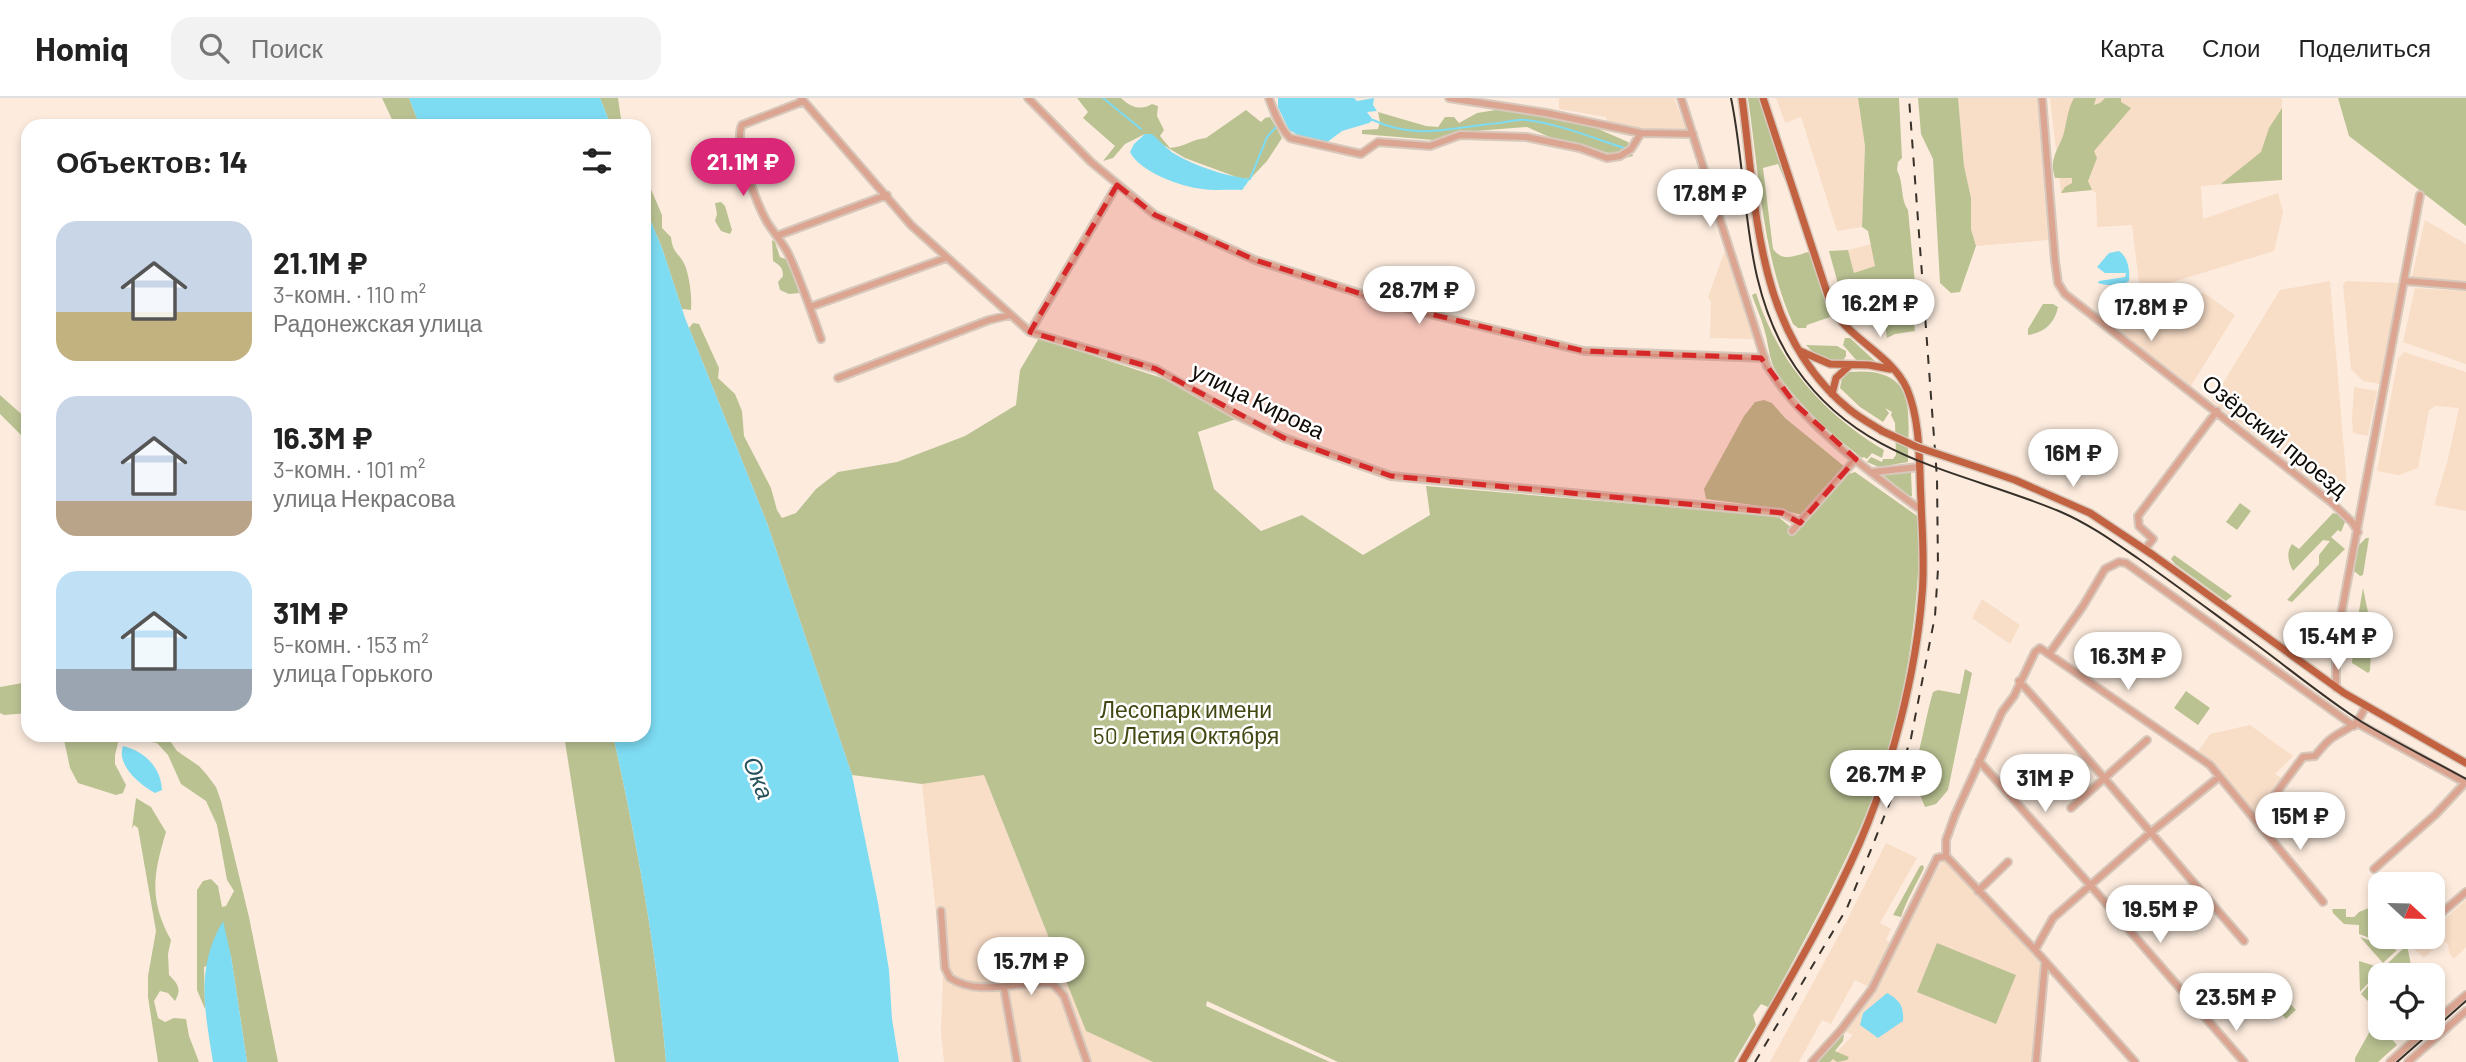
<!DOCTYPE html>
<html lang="ru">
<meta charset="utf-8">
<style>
:root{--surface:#fff;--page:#f2f2f2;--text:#222;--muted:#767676;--line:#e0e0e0;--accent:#db2777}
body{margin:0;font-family:Barlow,sans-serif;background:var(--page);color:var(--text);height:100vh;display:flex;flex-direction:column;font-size:26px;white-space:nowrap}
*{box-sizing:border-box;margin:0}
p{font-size:23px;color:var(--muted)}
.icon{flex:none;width:38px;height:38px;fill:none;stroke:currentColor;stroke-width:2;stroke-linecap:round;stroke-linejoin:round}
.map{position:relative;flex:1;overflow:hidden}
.sheet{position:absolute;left:21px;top:21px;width:630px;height:623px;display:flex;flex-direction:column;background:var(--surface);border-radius:21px;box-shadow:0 4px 10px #0003}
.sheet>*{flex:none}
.needle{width:46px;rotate:112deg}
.buttons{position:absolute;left:2368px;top:774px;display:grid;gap:14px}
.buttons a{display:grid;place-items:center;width:77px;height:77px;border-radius:14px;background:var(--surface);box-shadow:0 4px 10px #0003;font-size:35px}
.price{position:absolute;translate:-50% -60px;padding:0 16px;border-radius:24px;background:#fff;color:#222;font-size:23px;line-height:46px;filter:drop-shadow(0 2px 4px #0008)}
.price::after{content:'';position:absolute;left:50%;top:42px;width:21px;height:16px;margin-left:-10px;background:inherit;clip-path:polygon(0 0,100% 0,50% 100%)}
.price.current{background:var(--accent);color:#fff}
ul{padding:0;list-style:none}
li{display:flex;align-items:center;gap:21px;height:175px;padding:0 35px}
li span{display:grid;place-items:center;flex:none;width:196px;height:140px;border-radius:21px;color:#555}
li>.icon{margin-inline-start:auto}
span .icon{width:84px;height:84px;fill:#fffc;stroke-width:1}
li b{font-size:30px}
h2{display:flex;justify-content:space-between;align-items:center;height:84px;padding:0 35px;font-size:30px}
header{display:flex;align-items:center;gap:42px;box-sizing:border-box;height:98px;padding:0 35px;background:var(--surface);border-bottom:2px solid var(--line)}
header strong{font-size:33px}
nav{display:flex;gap:38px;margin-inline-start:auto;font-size:24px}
.search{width:490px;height:63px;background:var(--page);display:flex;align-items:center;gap:18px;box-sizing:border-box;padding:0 24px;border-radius:21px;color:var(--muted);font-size:26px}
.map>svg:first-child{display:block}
.built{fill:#f8ddc7}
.green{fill:#bac292}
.water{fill:#7ddbf2}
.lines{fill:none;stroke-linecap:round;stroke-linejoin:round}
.stream{stroke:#7ddbf2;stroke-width:2}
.minor-casing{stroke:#d7c8bb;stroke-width:10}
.major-casing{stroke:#d7c8bb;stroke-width:10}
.minor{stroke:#dba592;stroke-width:6}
.major{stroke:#c26240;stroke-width:7}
.tram{stroke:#38312a;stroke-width:2}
.rail{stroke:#38312a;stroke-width:2;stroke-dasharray:9 9;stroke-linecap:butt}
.major-bridge-casing{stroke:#d7c8bb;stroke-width:10;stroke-linecap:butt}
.major-bridge{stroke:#c26240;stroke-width:7}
.marked{fill:#d62828;fill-opacity:0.2;stroke:#d62828;stroke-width:5;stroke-dasharray:14 9;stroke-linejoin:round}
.labels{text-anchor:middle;stroke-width:5;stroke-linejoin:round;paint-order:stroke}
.street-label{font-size:23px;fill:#110b06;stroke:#fff}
.park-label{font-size:23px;fill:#434813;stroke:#fff}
.water-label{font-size:24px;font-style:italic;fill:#26505b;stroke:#fff}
</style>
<header>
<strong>Homiq</strong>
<div class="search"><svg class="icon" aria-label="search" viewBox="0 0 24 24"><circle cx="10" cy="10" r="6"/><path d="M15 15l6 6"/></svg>Поиск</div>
<nav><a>Карта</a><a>Слои</a><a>Поделиться</a></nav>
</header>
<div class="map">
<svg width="2466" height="964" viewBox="0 0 2466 964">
<rect width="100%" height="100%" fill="#fdecde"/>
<path class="built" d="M1559,0H1674L1687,33L1610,28L1606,19L1559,11Z
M1776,0H1858L1865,48L1862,129L1837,133L1801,19L1785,25Z
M1958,0H2037L2048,142L1976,148L1971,131V100L1964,68Z
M2050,0H2282V82L2201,88L2203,121L2278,95L2283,114L2274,153L2140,194L2132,127L2097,129L2096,95L2091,92L2061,95Z
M2425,122L2466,146V188L2411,183Z
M1872,146L1875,168L1854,175L1848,152Z
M1725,152L1753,241L1710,240L1711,204L1708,199Z
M2330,183L2347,388L2338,402L2212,303L2280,192Z
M2346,183L2401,185L2380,286L2363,283L2351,271L2343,187Z
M2415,190L2466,193V266L2403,244Z
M2204,195L2235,217L2191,288L2119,232L2132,222L2148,215Z
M2404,254L2466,274V413L2434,407L2447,365L2459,310L2436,308L2429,312L2418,370L2399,377L2377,373L2398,261Z
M2354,289L2377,293L2368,338L2353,335L2352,321Z
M1982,501L2020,527L2010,546L1972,520Z
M2250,627L2293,658L2275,676L2283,681L2258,717L2197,655L2210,636Z
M984,677L1086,933L1153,964H944L941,933L943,879L922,686Z
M1886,745L1917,760L1880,825L1891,831L1886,842L1891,845L1869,889L1855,882L1831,926L1822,922L1799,964H1770L1845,826Z
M1942,763H1947L1957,772L2043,869L2031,964H1827L1853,937L1844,933L1847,926L1874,891Z
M2466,802V849L2454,861L2449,855L2448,846L2443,842L2424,860L2412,849L2424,838H2432L2433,831Z"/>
<path class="green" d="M382,0H409L420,28H395Z
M600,0H618L621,21L625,28H611Z
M1077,0H1121C1130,9 1141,13 1152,6L1158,8L1157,18L1164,32L1160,38L1170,50C1184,49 1193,41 1206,40L1246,12L1261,24L1265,20L1270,19L1282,40L1267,63L1250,81L1239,80L1185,60L1145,36L1125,46L1113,60L1103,63L1115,48L1083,20L1088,14Z
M1748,0H1760L1791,97L1778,66L1763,70L1773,151C1782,164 1795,158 1808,154L1812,159L1830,219L1807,227L1806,230H1798L1793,226C1762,157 1759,75 1748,0Z
M1858,0H1899L1902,60L1898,64L1897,72C1904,85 1900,101 1908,112L1916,196L1912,205L1915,233L1895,236L1887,240L1881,200L1875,189L1840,193L1829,153L1848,152L1854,175L1875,168L1868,133L1862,129L1865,48Z
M1918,0H1958L1964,68L1971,100V131L1976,148L1960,194L1951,195L1940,185L1933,61L1921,36Z
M2074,0H2096L2094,7L2100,5L2105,0H2121V4L2131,10L2094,53L2097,60L2088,83L2092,92L2061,95L2065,89L2072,85V80H2055C2049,61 2057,54 2063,38C2067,25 2067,12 2074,0Z
M2338,0H2466V128L2349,38Z
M2282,10V82L2221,86L2261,54L2269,30Z
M1502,11L1587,26L1628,44L1633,58L1625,60L1576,45L1556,42L1527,29L1463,34L1433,42L1362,36V32L1378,31L1380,24L1378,14L1426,28L1438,29L1445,19H1454L1459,25L1477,15Z
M644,75L662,117V130L671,139C673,158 681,155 686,170C690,183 692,198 691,212L682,211L662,150L644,107Z
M721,104L725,108L732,132L730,136L721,133L715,123L717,116L715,105Z
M772,142L775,144L780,159L788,162L799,195L789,196L780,192L778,184L783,178C783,170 780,167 773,163Z
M1756,195C1777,263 1823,316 1884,352L1882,360L1872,355L1867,361L1864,359L1862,360C1832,336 1797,309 1777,275C1769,263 1769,248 1765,234C1762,221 1756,209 1752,197Z
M2043,206H2053L2058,209C2055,225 2044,235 2028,237V231Z
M693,225L699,226L719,270L718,280L735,296L742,313L744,338L771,390L777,412L782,420L796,415L816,391L838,374L897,364L965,338L1016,307L1020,272L1039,240L1168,282L1236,321L1198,334L1214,391L1261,433L1302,417L1363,457L1430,417L1426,388L1777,418L1792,430L1791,433L1798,432L1849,376L1855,374L1920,420C1919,525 1903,632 1860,730C1833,791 1800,851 1768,909L1761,906L1753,917L1756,927L1734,964H1338L1207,903L1206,908L1330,964H1153L1086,933L984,677L922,686L852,677L767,425L689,230Z
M1845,240H1850L1875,263H1857L1843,247Z
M1806,247L1837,248L1846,253V258L1842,264L1838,266L1815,256Z
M1849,274C1919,268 1908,313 1908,364L1879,369L1867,364L1871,359L1882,364L1883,361H1893L1896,357L1895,325L1891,317L1892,314L1885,310L1889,315L1883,324L1860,309L1840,290L1842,280Z
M0,297L28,322V344L0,316Z
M1764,302L1772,305L1785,320L1845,369L1802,417L1775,410L1706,401L1704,391L1744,318L1755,304Z
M1908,372L1911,375L1912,398H1909L1883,377Z
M2240,405L2251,413L2237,432L2226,424Z
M2333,415L2340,417L2345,424L2341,434L2338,432L2331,439L2345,451L2292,504L2287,502L2319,466V457L2330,443L2323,442L2293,473C2288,464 2286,454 2292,446L2299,451Z
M2366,440H2369L2363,477L2360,478L2354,473L2358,448Z
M2174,457L2232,498L2231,499L2226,503L2175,466L2171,461Z
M2363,490L2370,524L2355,536Z
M2370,527L2372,535L2370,573L2368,575L2352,565L2354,540Z
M1965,571L1972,575L1948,692L1936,706L1925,709L1920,697L1908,686C1921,657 1924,624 1933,594L1938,592L1960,596Z
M28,584V615L4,617L0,615V589Z
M2186,593L2210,610L2198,627L2174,610Z
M63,637H120L115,657V666L126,687L123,695L116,697L78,685L70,670Z
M140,637H166L177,653L199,668L207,677L216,689L221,703L249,819L278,964H247L231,858L204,869L205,911L197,892V792L203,783L211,781L218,788L222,809L226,808L234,793L227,782L217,727L206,703L181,686L168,657L157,645L138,642Z
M564,637H613C637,745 657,854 666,964H615Z
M136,700L151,709L166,734C153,777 149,802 171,842L168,856L169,877C178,886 182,891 175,903L168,895L160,893L154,903L158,920L165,924L174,920L186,921L189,938L199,964H158L148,899V878L156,833L138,730L134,727L132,731Z
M1923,767L1924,770C1916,787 1907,801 1901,819L1893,817L1920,768Z
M2374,776L2381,786L2380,810L2376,813L2380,819V838H2393L2398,845L2405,840L2408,844L2399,851L2359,836V827L2344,826L2333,815L2332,811H2346V819H2354L2359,814L2371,809Z
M2360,839L2397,852L2383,865Z
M1937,845L2016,877L1996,926L1917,894Z
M2407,847L2412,872L2407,877L2403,873L2398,877H2394L2388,865Z
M2359,863L2382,870L2360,894Z
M2383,871L2392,877H2380V904L2374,909L2361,896Z
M2278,892L2296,912L2286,921L2268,901Z
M2370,933L2388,937L2397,947L2378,964H2355V960Z
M1844,937L1843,943L1835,953L1849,959L1847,962L1837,964L1833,961L1830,964H1815L1836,938Z"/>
<path class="water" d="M409,0H600L611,28H420Z
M1278,0H1354L1357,3L1374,0L1373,7L1377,13L1367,14L1373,22L1369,25L1342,33L1326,45L1300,38L1289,32L1278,9Z
M1145,36H1152C1159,42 1166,50 1173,55C1195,68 1225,78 1250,81L1242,92C1229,91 1215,93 1203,91C1181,89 1140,74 1130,54L1134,46Z
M644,107L662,150L685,220L767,425L852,677L878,805L889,872L892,921L899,964H666C657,854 637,745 613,637H644Z
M2119,153C2128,159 2130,172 2129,183C2122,188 2106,188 2098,185L2099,183L2125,179L2126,175H2105L2097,169L2109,155Z
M123,648C144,653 161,669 162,692L155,695C140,687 116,667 123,648Z
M223,823L231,858L247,964H213C205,913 195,870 223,823Z
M1887,895C1900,902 1904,909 1903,923L1878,940L1860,927L1863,915Z"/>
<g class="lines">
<path class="stream" d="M1103,0L1141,31
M1373,22C1418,43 1452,29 1499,25C1508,24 1517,21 1526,22C1560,26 1593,40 1624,50
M1250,81L1267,39L1277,28"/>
<defs>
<path id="minor" d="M801,0L911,127L1030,234L1156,271L1236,317L1284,340L1391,378L1782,415L1800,425
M1028,0L1091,64L1155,117L1255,162L1409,211L1584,253L1765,260
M1269,0C1274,14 1280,30 1290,40L1361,56L1378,44L1430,48L1460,37L1526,39L1580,50L1607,60L1620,58L1631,51L1641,35
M1449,0L1546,15L1641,35L1693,36
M1681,0L1767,268C1802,325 1868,373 1921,412
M2042,0L2055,163L2058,185L2065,196L2331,404L2352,424L2358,434
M804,3L742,27C733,45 757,106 767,124C774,135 782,144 788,155C801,183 811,212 821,241
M779,137L887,97
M2405,183L2466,188
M810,209L946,160
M1030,234L1117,87
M838,280L989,222L1010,217
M1873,374L1919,369
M1792,433L1856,361
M2145,451L2153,441L2139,428L2138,418L2217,313
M2049,556L2083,508L2105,471L2119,464L2126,465L2354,628
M2019,583C2096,668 2168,756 2244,843
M2336,590V551L2342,512L2420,97
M2357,625L2466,685
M1979,663L2090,787L2244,964
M2071,710L2147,642
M2256,722L2303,659L2315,658C2320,652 2325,645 2332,640C2349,628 2356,631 2365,609
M1946,758V742L1955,717L2002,614L2014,598L2035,554L2040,550L2210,667L2323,804
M1946,758L2035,852L2135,964
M2374,771L2435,717L2465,685
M1978,793L2008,764
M941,813L945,870L950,880C982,900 1020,881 1053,886L1064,898L1087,964
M2432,823L2466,794
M2410,844L2416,838
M2035,852L2053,820L2150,735L2219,679
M1004,890L1017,964
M2432,926L2466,897
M1812,964L1841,932L1872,891L1937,760L1946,758
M2036,964L2045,865
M2390,964L2429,929
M2408,964L2466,913"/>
<path id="major" d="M1742,0C1757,111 1755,235 1850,312C1860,320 1871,326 1882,333
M1800,253L1830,266L1869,267L1890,271
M1832,296L1836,280L1849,268
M1980,370L2015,382L2090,415L2153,457L2344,595L2466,665
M1742,964C1783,892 1827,820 1860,744C1891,672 1916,575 1922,497C1925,466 1922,433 1921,402C1919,366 1921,324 1907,291C1892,257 1850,242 1832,210L1763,0"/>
</defs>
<use href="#minor" class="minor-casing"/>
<use href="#major" class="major-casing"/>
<use href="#minor" class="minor"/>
<use href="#major" class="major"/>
<path class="tram" d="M1731,0C1750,91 1740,190 1796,270C1862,365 1962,372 2061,414C2089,426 2114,444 2139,461C2176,487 2212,514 2249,541C2286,568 2323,599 2362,624C2395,644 2432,662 2466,681
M2397,964L2466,903"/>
<path class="rail" d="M1755,964L1847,810L1870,754L1892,699L1911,640L1935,518L1938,471L1937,380L1909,0"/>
<defs>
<path id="major-bridge" d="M1882,333L1917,349L1980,370"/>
</defs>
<use href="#major-bridge" class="major-bridge-casing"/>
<use href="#major-bridge" class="major-bridge"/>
</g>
<path class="marked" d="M1117,87L1155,117L1255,162L1409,211L1584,253L1761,260L1795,306L1856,361L1800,425L1782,415L1391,378L1284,340L1156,271L1030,234Z"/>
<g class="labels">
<g class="street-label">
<text transform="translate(1258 303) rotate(26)" y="8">улица Кирова</text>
<text transform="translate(2275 338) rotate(39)" y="8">Озёрский проезд</text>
</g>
<g class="park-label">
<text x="1186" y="620">Лесопарк имени<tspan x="1186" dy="26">50 Летия Октября</tspan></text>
</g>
<g class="water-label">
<text transform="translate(758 680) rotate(68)" y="8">Ока</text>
</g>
</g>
</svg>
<div class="buttons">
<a><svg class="needle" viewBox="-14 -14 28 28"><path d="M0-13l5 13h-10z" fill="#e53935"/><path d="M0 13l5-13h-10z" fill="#767676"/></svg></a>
<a><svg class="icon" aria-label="locate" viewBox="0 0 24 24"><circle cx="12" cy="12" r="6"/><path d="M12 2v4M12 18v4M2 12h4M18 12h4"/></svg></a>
</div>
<b class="price current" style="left:743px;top:100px">21.1M ₽</b>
<b class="price" style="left:1710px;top:131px">17.8M ₽</b>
<b class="price" style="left:1419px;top:228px">28.7M ₽</b>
<b class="price" style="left:1880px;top:241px">16.2M ₽</b>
<b class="price" style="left:2151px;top:245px">17.8M ₽</b>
<b class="price" style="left:2073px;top:391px">16M ₽</b>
<b class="price" style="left:2338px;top:574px">15.4M ₽</b>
<b class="price" style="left:2128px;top:594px">16.3M ₽</b>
<b class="price" style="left:1886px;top:712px">26.7M ₽</b>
<b class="price" style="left:2045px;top:716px">31M ₽</b>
<b class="price" style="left:2300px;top:754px">15M ₽</b>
<b class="price" style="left:2160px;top:847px">19.5M ₽</b>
<b class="price" style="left:1031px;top:899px">15.7M ₽</b>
<b class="price" style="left:2236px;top:935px">23.5M ₽</b>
<section class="sheet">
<h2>Объектов: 14<svg class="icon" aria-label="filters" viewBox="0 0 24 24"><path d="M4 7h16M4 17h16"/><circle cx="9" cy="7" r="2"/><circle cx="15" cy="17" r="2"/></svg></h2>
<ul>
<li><span style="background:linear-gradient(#c9d6e8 65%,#c2b280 0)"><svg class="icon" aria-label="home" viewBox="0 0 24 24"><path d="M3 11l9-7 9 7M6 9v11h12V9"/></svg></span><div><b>21.1M ₽</b><p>3-комн. · 110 m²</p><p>Радонежская улица</p></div></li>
<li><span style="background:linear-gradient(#c9d6e8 75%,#b9a48a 0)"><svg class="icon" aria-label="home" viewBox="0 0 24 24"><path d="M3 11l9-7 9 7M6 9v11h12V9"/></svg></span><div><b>16.3M ₽</b><p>3-комн. · 101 m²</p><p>улица Некрасова</p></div></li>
<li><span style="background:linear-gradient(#bfe0f5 70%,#9aa5b1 0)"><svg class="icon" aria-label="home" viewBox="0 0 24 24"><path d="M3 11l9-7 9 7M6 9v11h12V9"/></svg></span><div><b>31M ₽</b><p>5-комн. · 153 m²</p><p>улица Горького</p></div></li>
</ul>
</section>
</div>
